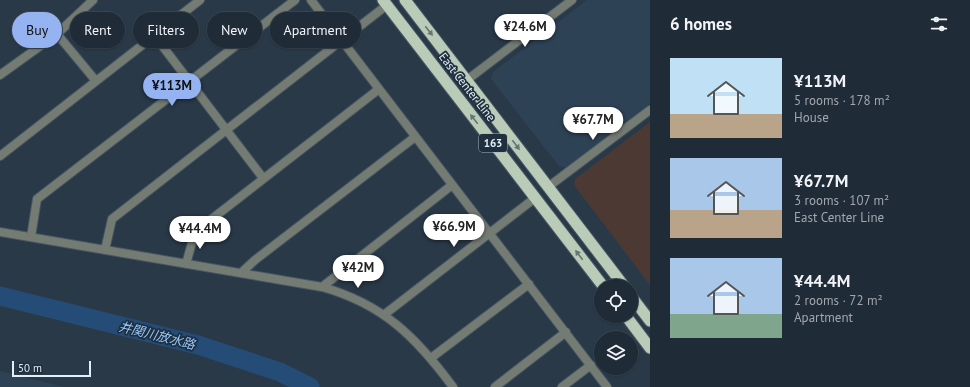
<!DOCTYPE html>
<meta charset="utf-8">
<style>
:root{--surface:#1f2b36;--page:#2c3742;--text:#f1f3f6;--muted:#a1a7ad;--line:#3c4751;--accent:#95b2f1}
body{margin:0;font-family:"PT Sans","Noto Sans JP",sans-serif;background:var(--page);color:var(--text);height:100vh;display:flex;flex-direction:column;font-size:15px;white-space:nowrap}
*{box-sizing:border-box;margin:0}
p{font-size:13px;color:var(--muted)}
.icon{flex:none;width:22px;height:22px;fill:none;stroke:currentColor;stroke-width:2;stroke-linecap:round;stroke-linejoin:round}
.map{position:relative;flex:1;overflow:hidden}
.panel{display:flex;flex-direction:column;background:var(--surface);width:320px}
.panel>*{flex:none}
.banner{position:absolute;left:12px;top:12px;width:380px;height:36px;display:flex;gap:8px}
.buttons{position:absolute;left:594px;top:279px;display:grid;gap:8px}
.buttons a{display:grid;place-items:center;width:44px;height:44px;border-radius:50%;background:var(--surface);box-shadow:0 1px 3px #0004,0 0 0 1px var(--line);font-size:20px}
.scale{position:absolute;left:12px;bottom:10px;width:79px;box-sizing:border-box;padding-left:4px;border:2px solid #e4eef8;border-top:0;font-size:11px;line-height:14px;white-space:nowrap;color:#e4eef8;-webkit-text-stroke:3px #1f2f3d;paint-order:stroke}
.price{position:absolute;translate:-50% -34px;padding:0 9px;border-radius:14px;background:#fff;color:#222;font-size:13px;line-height:26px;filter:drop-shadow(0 1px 2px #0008)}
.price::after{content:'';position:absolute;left:50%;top:24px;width:12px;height:9px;margin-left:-6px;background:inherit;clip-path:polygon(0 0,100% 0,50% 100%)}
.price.selected{background:var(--accent);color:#111}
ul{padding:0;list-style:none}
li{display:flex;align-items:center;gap:12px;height:100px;padding:0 20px}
li span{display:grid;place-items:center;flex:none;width:112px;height:80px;border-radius:0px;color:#555}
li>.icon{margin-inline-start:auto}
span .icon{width:48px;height:48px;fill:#fffc;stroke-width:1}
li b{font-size:17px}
h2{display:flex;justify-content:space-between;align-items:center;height:48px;padding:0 20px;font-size:17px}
.chip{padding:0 14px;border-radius:18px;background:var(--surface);box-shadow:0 1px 3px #0004,0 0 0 1px var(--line);font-size:14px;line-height:36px}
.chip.selected{background:var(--accent);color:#111}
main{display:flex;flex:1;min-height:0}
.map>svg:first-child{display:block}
.commercial{fill:#4d3934}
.built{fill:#2e4256}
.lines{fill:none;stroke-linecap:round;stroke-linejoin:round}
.river{stroke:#254c77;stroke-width:19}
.minor-casing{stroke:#475664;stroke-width:10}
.tertiary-casing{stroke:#475664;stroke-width:10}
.trunk-casing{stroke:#475664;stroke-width:13}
.minor{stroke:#747b72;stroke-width:8}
.tertiary{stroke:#747b72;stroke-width:8}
.trunk{stroke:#bacbb8;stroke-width:11}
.oneway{fill:#657574}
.labels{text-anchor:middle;stroke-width:3.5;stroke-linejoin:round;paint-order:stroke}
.shield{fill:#1f2f3d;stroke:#a9b5c0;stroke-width:1}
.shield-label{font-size:11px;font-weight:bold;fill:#e4eef8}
.street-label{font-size:12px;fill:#e4eef8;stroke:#1f2f3d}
.water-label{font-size:13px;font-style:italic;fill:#94c3f9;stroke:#1f2f3d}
</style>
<main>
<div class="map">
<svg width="650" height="387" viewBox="0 0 650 387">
<rect width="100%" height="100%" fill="#293948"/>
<path class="commercial" d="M650,122V285L574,185L575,179Z"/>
<path class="built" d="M587,0H650V104L567,168L559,166L491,79L493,72Z
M0,371L64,387H0Z"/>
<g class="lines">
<path class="river" d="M0,296L198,345L280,372L310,387"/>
<defs>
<path id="minor" d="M311,0L607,387
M57,34L96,81
M154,35L263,178
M467,80L572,0
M0,156L200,0
M548,187L650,110
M0,232L322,287C383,304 416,337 453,387
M31,237L37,199L295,0
M105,250L112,219L387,5
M186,264L195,232L379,89
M241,273L255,260L415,137
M322,287L452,185
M385,314L535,198
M431,358L529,284
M495,387L566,332
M562,387L591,365"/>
<path id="tertiary" d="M0,75L57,34L93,0"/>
<path id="trunk" d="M383,0L603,286
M405,0L624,286
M631,296L650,321
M626,316L650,348"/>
</defs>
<use href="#minor" class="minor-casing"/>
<use href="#tertiary" class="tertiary-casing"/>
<use href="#trunk" class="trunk-casing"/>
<use href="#minor" class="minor"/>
<use href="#tertiary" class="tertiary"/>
<use href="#trunk" class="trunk"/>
</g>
<defs><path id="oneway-solid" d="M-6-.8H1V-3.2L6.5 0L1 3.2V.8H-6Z"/></defs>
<g class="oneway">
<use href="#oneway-solid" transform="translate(429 31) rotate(52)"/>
<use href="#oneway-solid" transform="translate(474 119) rotate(-128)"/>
<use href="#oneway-solid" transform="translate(516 145) rotate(53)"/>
<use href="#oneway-solid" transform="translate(579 255) rotate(-127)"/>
</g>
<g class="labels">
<rect class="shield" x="479" y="134" width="28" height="18" rx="3"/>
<g class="shield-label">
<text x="493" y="147">163</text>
</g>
<g class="street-label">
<text transform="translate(467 87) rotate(52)" y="4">East Center Line</text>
</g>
<g class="water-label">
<text transform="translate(157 335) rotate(14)" y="5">井関川放水路</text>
</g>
</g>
</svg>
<div class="buttons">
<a><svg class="icon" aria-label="locate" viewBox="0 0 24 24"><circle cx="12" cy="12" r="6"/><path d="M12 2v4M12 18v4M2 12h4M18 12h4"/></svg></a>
<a><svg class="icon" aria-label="layers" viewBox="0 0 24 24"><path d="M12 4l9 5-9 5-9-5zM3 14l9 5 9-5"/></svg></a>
</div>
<div class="scale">50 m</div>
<b class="price" style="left:525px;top:48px">¥24.6M</b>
<b class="price selected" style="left:172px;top:107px">¥113M</b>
<b class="price" style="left:593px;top:141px">¥67.7M</b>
<b class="price" style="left:454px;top:248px">¥66.9M</b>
<b class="price" style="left:200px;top:250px">¥44.4M</b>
<b class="price" style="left:358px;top:289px">¥42M</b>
<div class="banner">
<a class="chip selected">Buy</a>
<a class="chip">Rent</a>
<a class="chip">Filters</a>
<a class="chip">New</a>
<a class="chip">Apartment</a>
</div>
</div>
<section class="panel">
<h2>6 homes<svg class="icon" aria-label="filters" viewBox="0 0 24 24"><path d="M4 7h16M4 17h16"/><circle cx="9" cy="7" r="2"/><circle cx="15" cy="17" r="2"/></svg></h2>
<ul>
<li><span style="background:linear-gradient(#bfe0f5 70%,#b9a48a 0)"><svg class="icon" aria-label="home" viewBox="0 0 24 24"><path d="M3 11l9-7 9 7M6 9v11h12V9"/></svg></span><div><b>¥113M</b><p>5 rooms · 178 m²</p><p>House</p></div></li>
<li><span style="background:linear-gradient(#a9c7e8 65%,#b9a48a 0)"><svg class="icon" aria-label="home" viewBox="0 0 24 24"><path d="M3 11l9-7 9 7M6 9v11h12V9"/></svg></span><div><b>¥67.7M</b><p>3 rooms · 107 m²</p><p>East Center Line</p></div></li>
<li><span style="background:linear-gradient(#a9c7e8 70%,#7fa58c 0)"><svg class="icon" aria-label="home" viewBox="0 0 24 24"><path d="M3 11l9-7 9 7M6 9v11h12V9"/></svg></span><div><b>¥44.4M</b><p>2 rooms · 72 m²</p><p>Apartment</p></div></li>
</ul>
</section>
</main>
